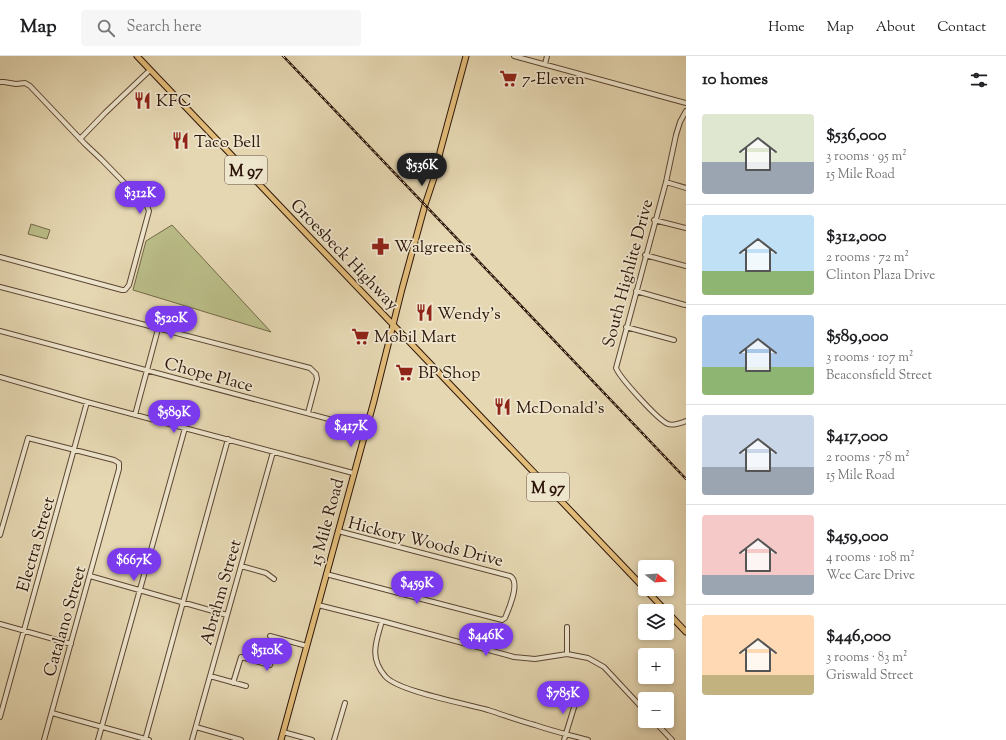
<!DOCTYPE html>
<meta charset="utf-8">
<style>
:root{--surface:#fff;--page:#f6f6f6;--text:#202124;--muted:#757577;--line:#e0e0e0;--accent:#7c3aed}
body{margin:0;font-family:"Sorts Mill Goudy",serif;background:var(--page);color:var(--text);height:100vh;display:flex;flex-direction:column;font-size:15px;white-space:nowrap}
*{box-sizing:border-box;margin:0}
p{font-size:13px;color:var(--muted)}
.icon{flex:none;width:22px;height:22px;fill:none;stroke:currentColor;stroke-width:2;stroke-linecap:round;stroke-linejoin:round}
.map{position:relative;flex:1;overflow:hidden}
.side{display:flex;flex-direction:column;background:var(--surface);width:320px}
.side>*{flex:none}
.needle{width:26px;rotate:107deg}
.controls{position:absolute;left:638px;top:504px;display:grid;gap:8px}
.controls a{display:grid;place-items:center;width:36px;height:36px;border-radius:4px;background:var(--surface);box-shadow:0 2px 6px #0003;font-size:20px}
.price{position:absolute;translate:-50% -34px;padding:0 9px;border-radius:14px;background:var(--accent);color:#fff;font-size:13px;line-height:26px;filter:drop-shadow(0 1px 2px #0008)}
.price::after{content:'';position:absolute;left:50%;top:24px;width:12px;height:9px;margin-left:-6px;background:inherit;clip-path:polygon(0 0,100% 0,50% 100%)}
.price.active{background:#222;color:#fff}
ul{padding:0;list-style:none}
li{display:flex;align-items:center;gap:12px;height:100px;padding:0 16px}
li+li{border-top:1px solid var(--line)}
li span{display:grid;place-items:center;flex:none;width:112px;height:80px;border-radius:4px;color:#555}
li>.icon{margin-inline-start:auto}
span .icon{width:48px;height:48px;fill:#fffc;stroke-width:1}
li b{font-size:17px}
h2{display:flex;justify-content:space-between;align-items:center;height:48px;padding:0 16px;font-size:17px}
header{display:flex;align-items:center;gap:24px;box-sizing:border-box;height:56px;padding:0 20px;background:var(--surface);border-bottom:1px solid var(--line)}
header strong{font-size:19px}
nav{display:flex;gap:22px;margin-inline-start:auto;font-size:14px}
.search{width:280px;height:36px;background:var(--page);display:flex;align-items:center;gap:10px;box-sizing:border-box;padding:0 14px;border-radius:4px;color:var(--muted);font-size:15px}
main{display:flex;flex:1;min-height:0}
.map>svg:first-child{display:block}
.green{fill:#babd88;stroke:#746948}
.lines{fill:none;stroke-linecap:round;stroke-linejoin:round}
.minor-casing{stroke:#5b4633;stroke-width:6}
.major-casing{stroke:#2d1509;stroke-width:7}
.minor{stroke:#eee5cd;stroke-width:4}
.major{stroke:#e2bc79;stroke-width:5}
.rail-casing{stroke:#2d1509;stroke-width:2.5}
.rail{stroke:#eee5cd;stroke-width:1;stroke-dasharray:3;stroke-linecap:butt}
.labels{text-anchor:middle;stroke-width:3.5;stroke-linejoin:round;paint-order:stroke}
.shield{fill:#eee5cd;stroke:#675344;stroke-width:1}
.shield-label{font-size:16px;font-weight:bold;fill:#2d1509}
.poi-label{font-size:17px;fill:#2d1509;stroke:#eee5cd;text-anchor:start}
.street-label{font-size:17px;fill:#2d1509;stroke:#eee5cd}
</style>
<header>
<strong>Map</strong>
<div class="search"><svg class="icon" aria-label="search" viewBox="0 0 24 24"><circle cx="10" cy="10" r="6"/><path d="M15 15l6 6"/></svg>Search here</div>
<nav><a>Home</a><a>Map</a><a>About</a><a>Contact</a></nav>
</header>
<main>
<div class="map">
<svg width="686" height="684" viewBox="0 0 686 684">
<rect width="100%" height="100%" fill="#e5d7b2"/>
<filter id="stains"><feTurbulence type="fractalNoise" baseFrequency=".005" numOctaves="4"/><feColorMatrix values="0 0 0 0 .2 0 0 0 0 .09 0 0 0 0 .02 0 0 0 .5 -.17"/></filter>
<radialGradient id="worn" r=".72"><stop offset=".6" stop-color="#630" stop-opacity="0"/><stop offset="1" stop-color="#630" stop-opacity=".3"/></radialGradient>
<path class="green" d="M31,168L50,174L47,183L28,178Z
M172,169L271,276L133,234L146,185Z"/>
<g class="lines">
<defs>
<path id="minor" d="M514,0L686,47
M545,8L547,0
M0,26H4L16,28L25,27L30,30L85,88L101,103L147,150L149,155L129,229L125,234H122L0,201
M686,55L680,66L676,79L666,126L616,312C620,322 658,364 668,368C673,370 681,367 686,365
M80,83L105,57L150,14
M666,126L686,132
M654,164L686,172
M645,199L686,210
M0,231L310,312L316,318L317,323L308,357
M636,235L685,249
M626,271L674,284
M0,275L366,373
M0,321L87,346L353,417
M135,359L158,273
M0,479L28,382L114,404L119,407V413L44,684
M241,510L266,517L274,523
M326,518L502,564L505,562C509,552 521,526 510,520L338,475
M90,520L227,559
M318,549L382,565L514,601L535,603L567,598L588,602L604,611L645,655
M382,565C376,586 369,601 385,620C397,635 467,648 488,654C504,659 519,665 535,669C552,675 570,679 588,684
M0,568L71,588
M270,580L307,590
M567,598V571
M210,620L246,630
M233,627L241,601L270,609L277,582
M52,657L149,684
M0,661L87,346
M654,665L672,684
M196,671L241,684
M283,676L312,684
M98,684L185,372
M145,684L228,383
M192,684L273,396
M334,684L345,647
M564,684L576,645"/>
<path id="major" d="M137,0L666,555
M667,556L686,576
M281,684L374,345L402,233L425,149L438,110L440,96L466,0"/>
</defs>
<use href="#minor" class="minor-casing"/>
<use href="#major" class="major-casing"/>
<use href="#minor" class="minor"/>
<use href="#major" class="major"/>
<defs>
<path id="rail" d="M283,0L686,423"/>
</defs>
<use href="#rail" class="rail-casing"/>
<use href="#rail" class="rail"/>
</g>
<defs>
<symbol id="supermarket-bare" viewBox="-9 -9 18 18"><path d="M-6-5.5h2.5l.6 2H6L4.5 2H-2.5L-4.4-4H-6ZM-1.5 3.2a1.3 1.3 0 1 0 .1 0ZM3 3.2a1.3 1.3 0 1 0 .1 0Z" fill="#8f2418" stroke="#eee5cd" stroke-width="2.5" paint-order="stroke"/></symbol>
<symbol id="restaurant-bare" viewBox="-9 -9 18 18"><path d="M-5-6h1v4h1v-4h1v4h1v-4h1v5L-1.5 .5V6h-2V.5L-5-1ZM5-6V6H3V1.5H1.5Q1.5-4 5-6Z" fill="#8f2418" stroke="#eee5cd" stroke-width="2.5" paint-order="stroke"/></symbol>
<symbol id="pharmacy-bare" viewBox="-9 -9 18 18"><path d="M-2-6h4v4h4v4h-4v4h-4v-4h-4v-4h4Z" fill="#8f2418" stroke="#eee5cd" stroke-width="2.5" paint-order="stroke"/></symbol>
</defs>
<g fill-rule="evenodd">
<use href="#supermarket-bare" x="496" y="10" width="25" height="25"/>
<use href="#restaurant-bare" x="130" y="32" width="25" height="25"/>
<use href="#restaurant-bare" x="168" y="72" width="25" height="25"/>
<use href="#pharmacy-bare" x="368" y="178" width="25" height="25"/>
<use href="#restaurant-bare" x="412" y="244" width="25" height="25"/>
<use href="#supermarket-bare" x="348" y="268" width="25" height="25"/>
<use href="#supermarket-bare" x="392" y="304" width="25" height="25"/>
<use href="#restaurant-bare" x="490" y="338" width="25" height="25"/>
</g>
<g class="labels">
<g class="shield">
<rect x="225" y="100" width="42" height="28" rx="3"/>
<rect x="527" y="417" width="42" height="28" rx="3"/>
</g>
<g class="shield-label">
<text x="246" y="120">M 97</text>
<text x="548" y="437">M 97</text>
</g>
<g class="poi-label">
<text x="522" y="28">7-Eleven</text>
<text x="156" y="50">KFC</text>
<text x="194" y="91">Taco Bell</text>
<text x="394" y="196">Walgreens</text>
<text x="437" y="263">Wendy's</text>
<text x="374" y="286">Mobil Mart</text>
<text x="418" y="322">BP Shop</text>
<text x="516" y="357">McDonald's</text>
</g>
<g class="street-label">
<text transform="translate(345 198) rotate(46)" y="6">Groesbeck Highway</text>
<text transform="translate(627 217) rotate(-75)" y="6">South Highlite Drive</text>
<text transform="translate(209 318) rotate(15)" y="6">Chope Place</text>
<text transform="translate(326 466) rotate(-75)" y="6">15 Mile Road</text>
<text transform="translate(426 485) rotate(14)" y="6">Hickory Woods Drive</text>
<text transform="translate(35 488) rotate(-74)" y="6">Electra Street</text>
<text transform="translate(220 536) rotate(-74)" y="6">Abrahm Street</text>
<text transform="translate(64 565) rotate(-74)" y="6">Catalano Street</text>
</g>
</g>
<rect width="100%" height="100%" filter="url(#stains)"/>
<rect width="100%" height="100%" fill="url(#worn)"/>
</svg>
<div class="controls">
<a><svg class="needle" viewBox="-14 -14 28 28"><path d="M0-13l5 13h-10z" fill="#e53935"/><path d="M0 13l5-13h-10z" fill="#757577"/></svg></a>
<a><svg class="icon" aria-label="layers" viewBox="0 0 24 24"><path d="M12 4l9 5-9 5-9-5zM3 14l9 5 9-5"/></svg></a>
<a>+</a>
<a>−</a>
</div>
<b class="price active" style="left:422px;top:131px">$536K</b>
<b class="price" style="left:140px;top:159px">$312K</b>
<b class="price" style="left:171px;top:284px">$520K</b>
<b class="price" style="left:174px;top:378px">$589K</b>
<b class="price" style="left:351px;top:392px">$417K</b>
<b class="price" style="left:134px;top:526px">$667K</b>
<b class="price" style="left:417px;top:549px">$459K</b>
<b class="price" style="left:486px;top:601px">$446K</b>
<b class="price" style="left:267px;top:616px">$510K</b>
<b class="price" style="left:563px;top:659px">$785K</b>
</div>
<section class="side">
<h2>10 homes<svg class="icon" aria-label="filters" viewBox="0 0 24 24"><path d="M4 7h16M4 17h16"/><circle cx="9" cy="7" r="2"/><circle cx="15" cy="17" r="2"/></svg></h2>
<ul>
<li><span style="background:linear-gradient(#dfe7d0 60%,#9aa5b1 0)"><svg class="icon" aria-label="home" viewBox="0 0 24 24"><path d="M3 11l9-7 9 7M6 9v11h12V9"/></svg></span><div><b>$536,000</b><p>3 rooms · 95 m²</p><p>15 Mile Road</p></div></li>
<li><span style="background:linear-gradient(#bfe0f5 70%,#8fb573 0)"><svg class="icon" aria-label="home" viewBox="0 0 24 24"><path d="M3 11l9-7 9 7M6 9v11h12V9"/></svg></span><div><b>$312,000</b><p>2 rooms · 72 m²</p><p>Clinton Plaza Drive</p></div></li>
<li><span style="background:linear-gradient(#a9c7e8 65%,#8fb573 0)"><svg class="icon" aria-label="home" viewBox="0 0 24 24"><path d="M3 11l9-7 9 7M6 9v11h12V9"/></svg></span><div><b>$589,000</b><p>3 rooms · 107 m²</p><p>Beaconsfield Street</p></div></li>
<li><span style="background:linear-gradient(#c9d6e8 65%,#9aa5b1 0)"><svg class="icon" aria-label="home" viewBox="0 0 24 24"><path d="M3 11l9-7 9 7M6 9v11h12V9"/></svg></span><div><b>$417,000</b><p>2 rooms · 78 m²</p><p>15 Mile Road</p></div></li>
<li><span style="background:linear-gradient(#f6c9c9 75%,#9aa5b1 0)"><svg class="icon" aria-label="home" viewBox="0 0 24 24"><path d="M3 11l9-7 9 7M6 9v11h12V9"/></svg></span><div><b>$459,000</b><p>4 rooms · 108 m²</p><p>Wee Care Drive</p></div></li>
<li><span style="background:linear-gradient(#ffd9b3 75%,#c2b280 0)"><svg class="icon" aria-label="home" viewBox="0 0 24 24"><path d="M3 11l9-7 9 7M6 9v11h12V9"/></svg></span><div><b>$446,000</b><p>3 rooms · 83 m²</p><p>Griswald Street</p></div></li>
</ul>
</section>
</main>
